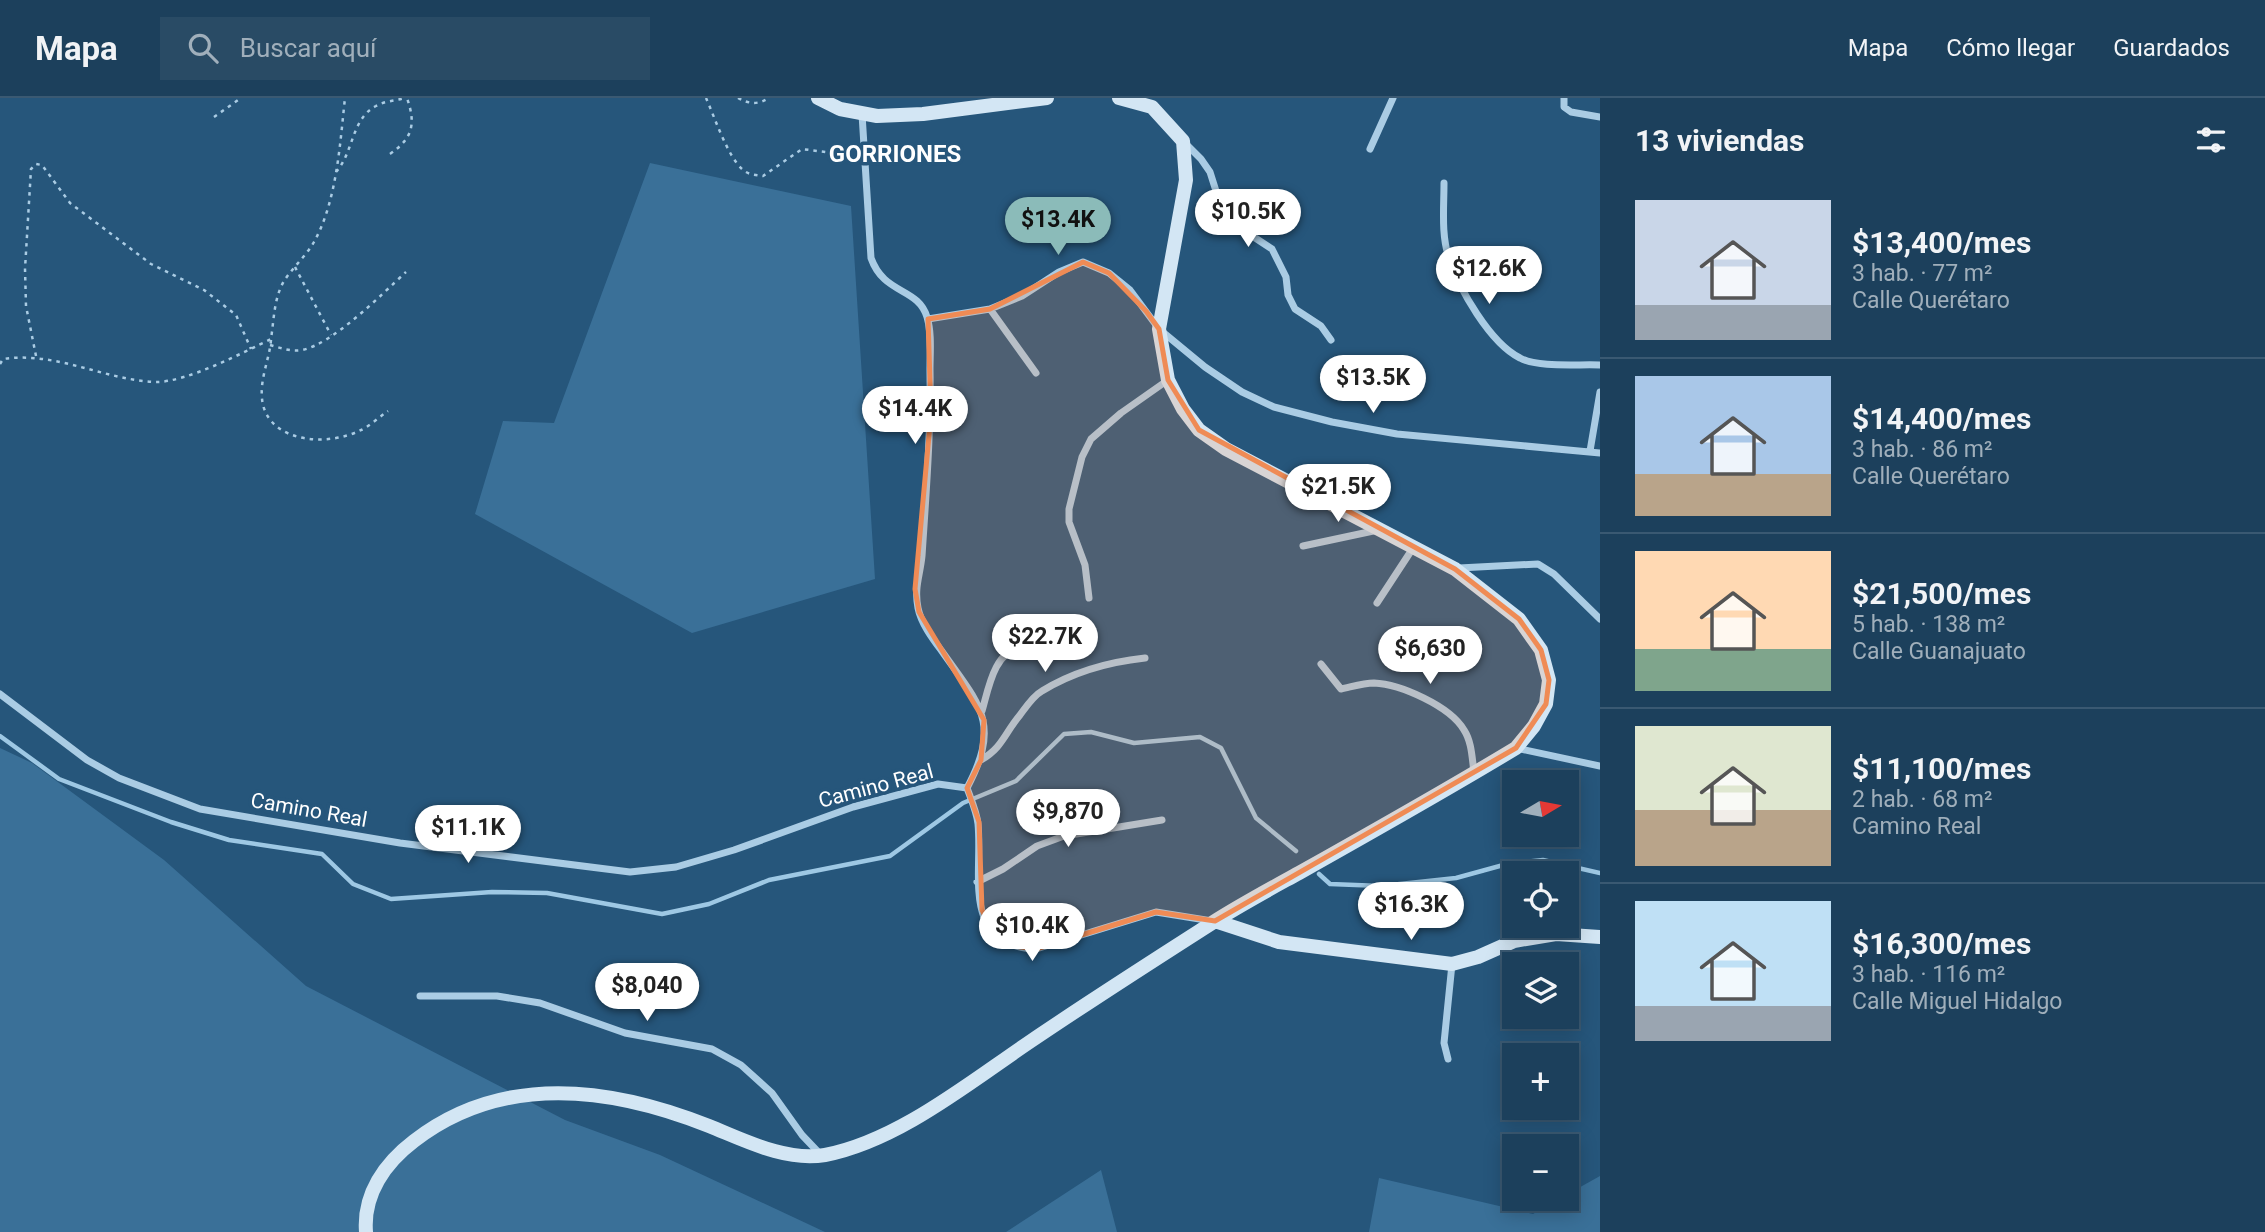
<!DOCTYPE html>
<html lang="es">
<meta charset="utf-8">
<style>
:root{--surface:#1c405c;--page:#294b65;--text:#f1f3f6;--muted:#a0afbb;--line:#3a5972;--accent:#8bbbb9}
body{margin:0;font-family:Roboto,sans-serif;background:var(--page);color:var(--text);height:100vh;display:flex;flex-direction:column;font-size:26px;white-space:nowrap}
*{box-sizing:border-box;margin:0}
p{font-size:23px;color:var(--muted)}
.icon{flex:none;width:38px;height:38px;fill:none;stroke:currentColor;stroke-width:2;stroke-linecap:round;stroke-linejoin:round}
.map{position:relative;flex:1;overflow:hidden}
.sheet{display:flex;flex-direction:column;background:var(--surface);width:665px}
.sheet>*{flex:none}
.needle{width:46px;rotate:80deg}
.fabs{position:absolute;left:1502px;top:672px;display:grid;gap:14px}
.fabs a{display:grid;place-items:center;width:77px;height:77px;border-radius:0px;background:var(--surface);box-shadow:0 4px 18px #0003,0 0 0 2px var(--line);font-size:35px}
.price{position:absolute;translate:-50% -60px;padding:0 16px;border-radius:24px;background:#fff;color:#222;font-size:23px;line-height:46px;filter:drop-shadow(0 2px 4px #0008)}
.price::after{content:'';position:absolute;left:50%;top:42px;width:21px;height:16px;margin-left:-10px;background:inherit;clip-path:polygon(0 0,100% 0,50% 100%)}
.price.active{background:var(--accent);color:#111}
ul{padding:0;list-style:none}
li{display:flex;align-items:center;gap:21px;height:175px;padding:0 35px}
li+li{border-top:2px solid var(--line)}
li span{display:grid;place-items:center;flex:none;width:196px;height:140px;border-radius:0px;color:#555}
li>.icon{margin-inline-start:auto}
span .icon{width:84px;height:84px;fill:#fffc;stroke-width:1}
li b{font-size:30px}
h2{display:flex;justify-content:space-between;align-items:center;height:84px;padding:0 35px;font-size:30px}
header{display:flex;align-items:center;gap:42px;box-sizing:border-box;height:98px;padding:0 35px;background:var(--surface);border-bottom:2px solid var(--line)}
header strong{font-size:33px}
nav{display:flex;gap:38px;margin-inline-start:auto;font-size:24px}
.search{width:490px;height:63px;background:var(--page);display:flex;align-items:center;gap:18px;box-sizing:border-box;padding:0 24px;border-radius:0px;color:var(--muted);font-size:26px}
main{display:flex;flex:1;min-height:0}
.map>svg:first-child{display:block}
.green{fill:#3a7098}
.lines{fill:none;stroke-linecap:round;stroke-linejoin:round}
.stream{stroke:#9ec8e4;stroke-width:4.5}
.path{stroke:#aacce4;stroke-width:2.5;stroke-dasharray:3.5 5;stroke-linecap:butt}
.street{stroke:#aacce4;stroke-width:7}
.secondary{stroke:#d3e6f4;stroke-width:14}
.marked{fill:#ef8b55;fill-opacity:0.2;stroke:#ef8b55;stroke-width:5;stroke-linejoin:round}
.labels{text-anchor:middle;stroke-width:7;stroke-linejoin:round;paint-order:stroke}
.street-label{font-size:21px;fill:#fff;stroke:#26567b}
.quarter-label{font-size:24px;font-weight:bold;fill:#fff;stroke:#26567b}
</style>
<header>
<strong>Mapa</strong>
<div class="search"><svg class="icon" aria-label="search" viewBox="0 0 24 24"><circle cx="10" cy="10" r="6"/><path d="M15 15l6 6"/></svg>Buscar aquí</div>
<nav><a>Mapa</a><a>Cómo llegar</a><a>Guardados</a></nav>
</header>
<main>
<div class="map">
<svg width="1600" height="1134" viewBox="0 0 1600 1134">
<rect width="100%" height="100%" fill="#26567b"/>
<path class="green" d="M650,65L851,108L875,481L692,535L475,416L503,323L554,325Z
M0,650L32,665L164,762L306,888L565,1022L660,1057L825,1134H0Z
M1101,1072L1117,1134H1006Z
M1600,1078V1134H1369L1379,1080L1533,1116L1560,1101H1566V1097Z"/>
<g class="lines">
<path class="stream" d="M0,638L59,681L171,724L229,742L322,756L353,786L391,801L492,794L547,795L662,816L709,806L769,782L890,758L963,705L1016,683L1064,636L1091,634L1134,645L1200,639L1221,650L1256,720L1296,753
M1319,776L1330,786L1381,788L1456,780L1507,766L1543,762L1600,775"/>
<path class="path" d="M706,0C715,20 727,57 742,71C748,77 756,77 763,78L802,51L855,58
M738,0C749,6 758,7 769,0
M214,19L241,0
M390,56C413,40 416,26 407,0
M336,74C354,54 351,21 376,8C384,3 395,3 404,0
M295,169L331,237
M271,242C269,264 258,284 263,307C273,346 330,348 361,332C370,328 379,319 388,313
M270,247C281,250 291,254 302,252C333,246 382,196 406,174
M36,258L26,208L25,171L31,71L36,66L42,67L70,105L151,166L204,192L236,217L251,251
M0,266L3,261C56,253 104,282 156,284C187,284 242,255 271,241C274,221 274,200 284,183C293,169 306,158 314,144C337,103 340,45 345,0"/>
<path class="street" d="M1564,0V9L1571,14L1600,19
M862,16L871,160C884,197 918,189 927,219C932,235 930,255 930,272C931,334 926,396 922,458C920,478 914,489 918,510C921,525 932,540 941,552C979,606 1002,624 967,690C971,701 977,715 978,726C983,776 960,848 1036,851L1156,814L1212,823
M1184,44L1201,61L1210,74L1222,112L1231,124L1272,151L1286,179L1288,197L1295,211L1321,228L1331,242
M1370,51L1393,0
M1444,85C1444,110 1441,137 1449,160C1459,191 1490,245 1520,260C1538,270 1578,266 1600,267
M990,211L1036,275
M928,221L990,211L1022,198L1059,174L1083,164L1109,175L1130,192L1159,231L1205,269L1242,294L1274,309L1332,324L1397,336L1600,355
M1590,353L1600,294
M1303,448L1378,432
M1459,470L1538,466L1554,476L1600,521
M1089,500L1085,467L1069,424V411L1082,359L1091,341L1121,315L1168,282
M1377,505L1413,450
M1321,566L1341,591C1351,589 1363,585 1374,585C1400,586 1450,608 1464,632C1472,644 1472,661 1474,674
M0,596L87,662L119,680L200,711L400,745L630,774L676,769L734,752L853,709L938,686L967,690
M982,613C988,593 994,552 1021,550
M1516,650L1600,668
M981,662C1003,649 1004,636 1020,617C1026,609 1033,598 1042,593C1073,574 1108,564 1145,560
M977,784L1003,771L1037,748L1064,738L1162,722
M420,898H497L540,905L625,935L712,951L741,967L772,995L802,1037L821,1057
M1448,961L1444,945L1452,866"/>
<path class="secondary" d="M818,0L840,11L877,18L923,16L1047,0
M1215,823L1279,844L1452,866L1478,859L1514,843L1556,836L1600,839
M366,1134C363,1096 385,1065 414,1043C502,975 611,989 709,1028C744,1042 786,1064 825,1057C898,1043 970,984 1031,943C1090,903 1151,864 1212,825C1240,807 1270,791 1299,775C1372,734 1445,693 1516,650L1534,628L1546,606L1549,582L1541,552L1519,521L1455,471L1226,351L1199,332L1183,311L1168,282L1159,231L1186,82L1183,43L1152,9L1119,0"/>
</g>
<path class="marked" d="M1083,164L1109,175L1146,213L1159,231L1168,282L1199,332L1455,471L1519,521L1541,552L1549,582L1546,606L1516,650L1215,823L1156,814L1036,851L1008,847L992,833L982,812L979,724L967,690L981,662L984,622L919,514L915,491L931,315L928,221L990,211Z"/>
<g class="labels">
<g class="street-label">
<text transform="translate(876 688) rotate(-15)" y="7">Camino Real</text>
<text transform="translate(309 712) rotate(10)" y="7">Camino Real</text>
</g>
<g class="quarter-label">
<text x="895" y="64">GORRIONES</text>
</g>
</g>
</svg>
<div class="fabs">
<a><svg class="needle" viewBox="-14 -14 28 28"><path d="M0-13l5 13h-10z" fill="#e53935"/><path d="M0 13l5-13h-10z" fill="#a0afbb"/></svg></a>
<a><svg class="icon" aria-label="locate" viewBox="0 0 24 24"><circle cx="12" cy="12" r="6"/><path d="M12 2v4M12 18v4M2 12h4M18 12h4"/></svg></a>
<a><svg class="icon" aria-label="layers" viewBox="0 0 24 24"><path d="M12 4l9 5-9 5-9-5zM3 14l9 5 9-5"/></svg></a>
<a>+</a>
<a>−</a>
</div>
<b class="price" style="left:1248px;top:151px">$10.5K</b>
<b class="price active" style="left:1058px;top:159px">$13.4K</b>
<b class="price" style="left:1489px;top:208px">$12.6K</b>
<b class="price" style="left:1373px;top:317px">$13.5K</b>
<b class="price" style="left:915px;top:348px">$14.4K</b>
<b class="price" style="left:1338px;top:426px">$21.5K</b>
<b class="price" style="left:1045px;top:576px">$22.7K</b>
<b class="price" style="left:1430px;top:588px">$6,630</b>
<b class="price" style="left:1068px;top:751px">$9,870</b>
<b class="price" style="left:468px;top:767px">$11.1K</b>
<b class="price" style="left:1411px;top:844px">$16.3K</b>
<b class="price" style="left:1032px;top:865px">$10.4K</b>
<b class="price" style="left:647px;top:925px">$8,040</b>
</div>
<section class="sheet">
<h2>13 viviendas<svg class="icon" aria-label="filters" viewBox="0 0 24 24"><path d="M4 7h16M4 17h16"/><circle cx="9" cy="7" r="2"/><circle cx="15" cy="17" r="2"/></svg></h2>
<ul>
<li><span style="background:linear-gradient(#c9d6e8 75%,#9aa5b1 0)"><svg class="icon" aria-label="home" viewBox="0 0 24 24"><path d="M3 11l9-7 9 7M6 9v11h12V9"/></svg></span><div><b>$13,400/mes</b><p>3 hab. · 77 m²</p><p>Calle Querétaro</p></div></li>
<li><span style="background:linear-gradient(#a9c7e8 70%,#b9a48a 0)"><svg class="icon" aria-label="home" viewBox="0 0 24 24"><path d="M3 11l9-7 9 7M6 9v11h12V9"/></svg></span><div><b>$14,400/mes</b><p>3 hab. · 86 m²</p><p>Calle Querétaro</p></div></li>
<li><span style="background:linear-gradient(#ffd9b3 70%,#7fa58c 0)"><svg class="icon" aria-label="home" viewBox="0 0 24 24"><path d="M3 11l9-7 9 7M6 9v11h12V9"/></svg></span><div><b>$21,500/mes</b><p>5 hab. · 138 m²</p><p>Calle Guanajuato</p></div></li>
<li><span style="background:linear-gradient(#dfe7d0 60%,#b9a48a 0)"><svg class="icon" aria-label="home" viewBox="0 0 24 24"><path d="M3 11l9-7 9 7M6 9v11h12V9"/></svg></span><div><b>$11,100/mes</b><p>2 hab. · 68 m²</p><p>Camino Real</p></div></li>
<li><span style="background:linear-gradient(#bfe0f5 75%,#9aa5b1 0)"><svg class="icon" aria-label="home" viewBox="0 0 24 24"><path d="M3 11l9-7 9 7M6 9v11h12V9"/></svg></span><div><b>$16,300/mes</b><p>3 hab. · 116 m²</p><p>Calle Miguel Hidalgo</p></div></li>
</ul>
</section>
</main>
